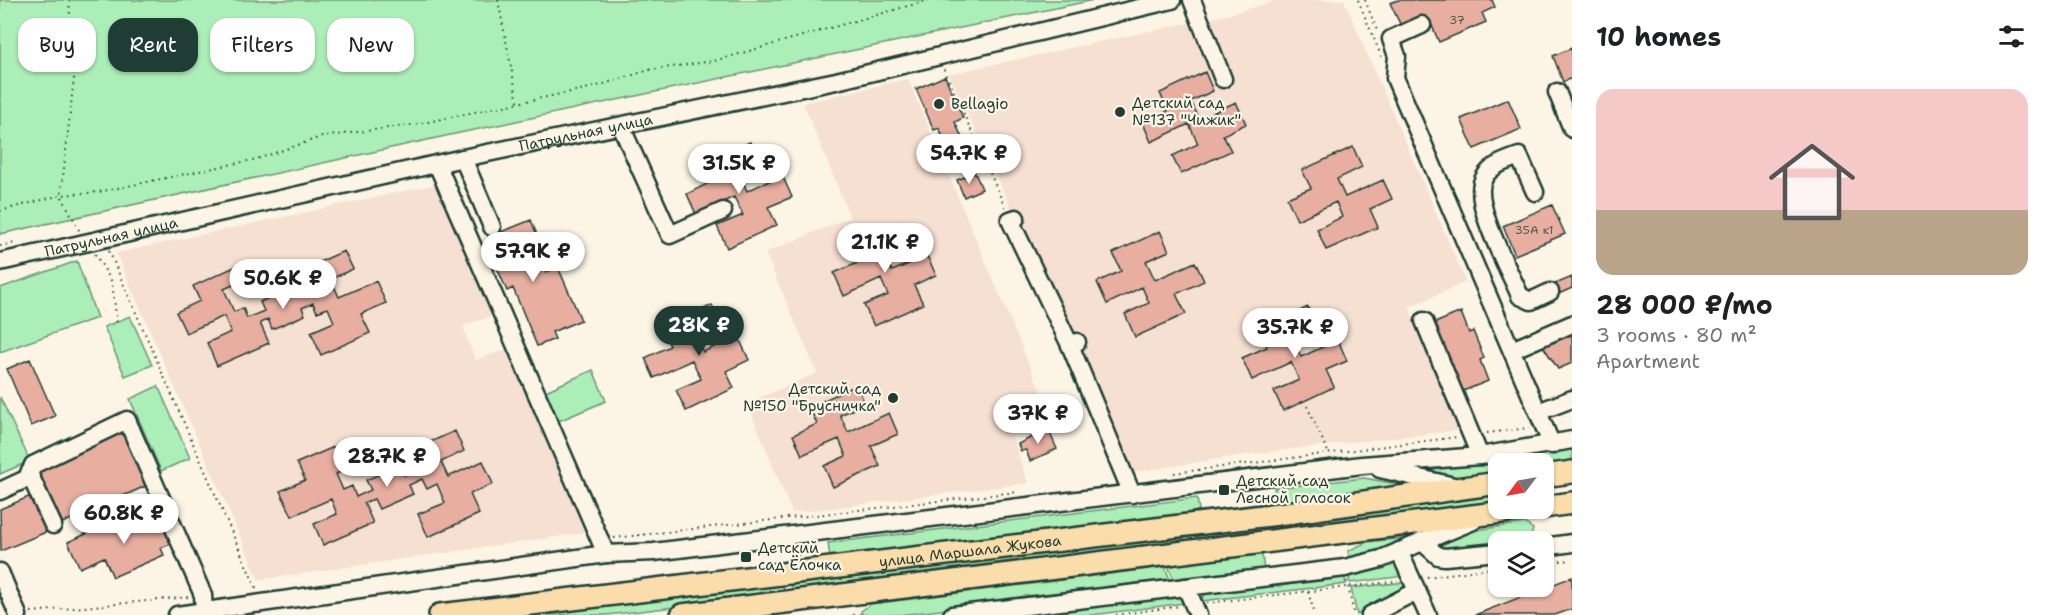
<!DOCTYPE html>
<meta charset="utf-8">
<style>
:root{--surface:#fff;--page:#f6f6f6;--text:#202124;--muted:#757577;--line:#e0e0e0;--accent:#1f3d34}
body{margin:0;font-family:"Shantell Sans",sans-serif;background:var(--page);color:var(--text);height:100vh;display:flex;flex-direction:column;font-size:22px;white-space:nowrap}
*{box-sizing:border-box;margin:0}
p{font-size:20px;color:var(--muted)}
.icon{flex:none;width:33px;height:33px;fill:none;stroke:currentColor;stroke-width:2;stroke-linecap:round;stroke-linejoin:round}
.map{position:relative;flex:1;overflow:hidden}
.side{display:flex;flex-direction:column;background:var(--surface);width:480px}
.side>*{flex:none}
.top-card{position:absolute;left:18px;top:18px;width:570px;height:54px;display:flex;gap:12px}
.needle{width:39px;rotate:238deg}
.controls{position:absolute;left:1488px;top:453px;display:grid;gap:12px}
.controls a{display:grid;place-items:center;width:66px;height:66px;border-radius:12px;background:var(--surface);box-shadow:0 2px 4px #0004;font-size:30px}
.price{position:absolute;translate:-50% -51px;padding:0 14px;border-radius:21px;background:#fff;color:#222;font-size:20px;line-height:39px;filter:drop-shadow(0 2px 3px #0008)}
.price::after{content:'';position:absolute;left:50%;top:36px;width:18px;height:14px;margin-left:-9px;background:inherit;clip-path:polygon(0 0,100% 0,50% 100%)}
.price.on{background:var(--accent);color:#fff}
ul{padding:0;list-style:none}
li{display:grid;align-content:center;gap:12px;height:318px;padding:0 24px}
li+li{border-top:2px solid var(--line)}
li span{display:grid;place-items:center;height:186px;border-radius:18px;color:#555}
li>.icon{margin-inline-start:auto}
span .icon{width:108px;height:108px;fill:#fffc;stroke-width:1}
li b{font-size:26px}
h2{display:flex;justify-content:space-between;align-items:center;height:72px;padding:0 24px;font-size:26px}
.pill{padding:0 21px;border-radius:18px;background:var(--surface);box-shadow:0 2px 4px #0004;font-size:21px;line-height:54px}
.pill.on{background:var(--accent);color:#fff}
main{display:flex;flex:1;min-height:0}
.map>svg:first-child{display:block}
.built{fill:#f6e0d1}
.green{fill:#aceeb7;stroke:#669676;stroke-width:1.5}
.building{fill:#e8afa1;stroke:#1f3d34;stroke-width:1.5}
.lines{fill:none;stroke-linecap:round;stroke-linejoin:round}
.minor-casing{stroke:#1f3d34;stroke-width:21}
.major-casing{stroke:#1f3d34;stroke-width:26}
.path{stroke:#1f3d34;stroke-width:2;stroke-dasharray:1.5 4.5;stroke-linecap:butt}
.minor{stroke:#fcf5e5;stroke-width:16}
.major{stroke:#fbddab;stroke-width:21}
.poi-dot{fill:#1f3d34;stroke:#fcf5e5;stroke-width:2}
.labels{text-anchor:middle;stroke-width:4.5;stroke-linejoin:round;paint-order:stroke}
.number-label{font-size:12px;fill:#515a4f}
.poi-label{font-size:15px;fill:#1f3d34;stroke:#fcf5e5;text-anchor:start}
.street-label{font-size:15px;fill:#1f3d34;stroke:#fcf5e5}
</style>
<main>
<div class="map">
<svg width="1572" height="615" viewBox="0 0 1572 615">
<rect width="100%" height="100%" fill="#fcf5e5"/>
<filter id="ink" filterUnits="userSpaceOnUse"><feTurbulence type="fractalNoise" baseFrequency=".0167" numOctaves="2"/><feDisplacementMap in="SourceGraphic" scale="12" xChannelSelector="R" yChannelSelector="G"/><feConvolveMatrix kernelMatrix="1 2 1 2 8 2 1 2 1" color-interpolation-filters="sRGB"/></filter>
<g filter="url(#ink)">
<path class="built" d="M1278,0H1344L1466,282L1409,307L1460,430L1251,454L1129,473L1032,253L949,74L1230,14Z
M908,79L1041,392L1002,407L1028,483L792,513L747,403L817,373L765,253L850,217L803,103Z
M437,184L495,315L463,326L467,339L476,360L508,349L590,532L259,580L116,253Z"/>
<path class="green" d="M0,0H1094L450,135L0,234Z
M77,261L97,318L0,352V288Z
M130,316L152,365L125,376L104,327Z
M593,370L606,401L554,423L541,393Z
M158,386L190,458L161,471L130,399Z
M0,397L30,461L0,474Z
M1572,448V463L1544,469V464H1498V477L1461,480L1407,472L1524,457Z
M1364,478L1413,487L1276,503L1274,488Z
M1498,496V506L1279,534L1278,524Z
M1197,498L1199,510L1187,515L830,558L828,543Z
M1525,523L1533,529L1530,541L1498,542V547L1444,554L1435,543L1469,531Z
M1266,525L1268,535L792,592L791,583Z
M1416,537L1383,553L1349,560L1348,551L1367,542Z
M1262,554L1264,571L1175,582L1168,566Z
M1395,562L1405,576L1350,583L1348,574Z
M1165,567L1171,582L899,615H862L861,611L871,604Z
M1344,574L1346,584L1201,601L1205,593Z
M1407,582L1403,592L1357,615L1351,588Z
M783,584L784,594L607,615H526Z
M1178,596L1185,603L1092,615H1049L1055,610Z"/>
<path class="building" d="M1398,0H1492L1495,7L1482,13L1486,22L1439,42L1429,19L1403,30L1390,3Z
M1572,48V78L1563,82L1553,56Z
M1205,72L1213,91L1191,101L1199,119L1236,102L1246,124L1223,135L1231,151L1181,174L1172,156L1198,144L1189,124L1151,142L1143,123L1168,111L1160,93Z
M945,76L963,118L955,122L967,149L951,156L939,128L934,130L916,89Z
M1508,99L1521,129L1474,149L1461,119Z
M750,142L760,164L739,173L747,191L782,175L792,197L768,207L777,225L727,248L717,226L743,215L734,197L696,214L687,194L709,183L701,165Z
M1353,147L1362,167L1337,179L1345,197L1383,180L1392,199L1370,209L1378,227L1326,250L1317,229L1342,217L1336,202L1297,220L1287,198L1311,188L1302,170Z
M975,173L982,189L964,197L957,180Z
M1552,205L1565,234L1515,255L1503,226Z
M531,220L537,235L532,239L546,272L558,267L581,320L552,332L555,339L537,346L513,288L507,291L487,244L503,237L501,232Z
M900,222L909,243L884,254L892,271L927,256L936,275L914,285L923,304L874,326L864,305L888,295L881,279L844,296L834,273L857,263L849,245Z
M1160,231L1169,251L1146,261L1155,280L1195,262L1204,281L1176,294L1186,314L1135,337L1125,314L1149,303L1142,287L1107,304L1097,282L1121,271L1113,253Z
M344,251L353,269L331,279L339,297L376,281L386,303L361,314L370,333L321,355L311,332L334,322L328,308L317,312L313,303L302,308L305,315L272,329L268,319L260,323L269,343L217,366L207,343L231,332L224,316L186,333L176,312L200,301L193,286L241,264L247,279L224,289L234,312L243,308L247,318L264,311L260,302L293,287L296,294L305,290L297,272Z
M1572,277V288L1552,297L1548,287Z
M712,305L722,327L697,339L703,352L738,336L749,360L726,371L734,388L686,411L676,390L701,379L692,360L654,378L645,358L670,346L662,329Z
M1308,307L1317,327L1293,339L1301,357L1338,340L1347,361L1326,370L1334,387L1283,411L1274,391L1299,380L1291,362L1252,380L1242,358L1267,347L1259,330Z
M1461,312L1469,333L1473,331L1484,358L1480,360L1488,381L1463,391L1435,323Z
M1572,333V363L1558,369L1543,346Z
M30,359L55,416L31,426L7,369Z
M857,385L865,404L840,415L848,432L889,413L898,434L871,446L880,466L833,487L824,466L846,456L839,439L802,455L793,435L817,424L809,407Z
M1048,429L1057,449L1030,461L1026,450L1021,451L1018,444Z
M123,430L148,485L58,525L34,470Z
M455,431L464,451L441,462L448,477L483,461L493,484L470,494L479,514L428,537L418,514L445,503L437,484L427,489L422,479L409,485L413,494L379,509L374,499L364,503L373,523L323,545L314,524L337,514L331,499L292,516L280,491L305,480L297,463L350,440L360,464L336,474L343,490L352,486L356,497L371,490L366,480L400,465L404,475L416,470L408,452Z
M31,496L46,532L1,551L0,509Z
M159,511L173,543L161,548L164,555L113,577L104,557L80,568L68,542L111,523L114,531Z
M1572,577V609L1555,615H1475Z"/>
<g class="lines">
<defs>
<g id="minor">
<path d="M1192,0L1223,79"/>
<path d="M1422,25L1391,39L1397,56L1395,78L1552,445"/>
<path d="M1557,92L1572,129"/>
<path d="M621,126L670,235L723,211"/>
<path d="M463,158L492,227"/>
<path d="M437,164L606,554"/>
<path d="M1535,192L1519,156C1506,161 1491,165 1484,178C1470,201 1510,271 1520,296L1531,301L1550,292"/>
<path d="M1016,218L1010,220L1070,345"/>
<path id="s1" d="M0,262L463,158L836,81L1172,0"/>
<path d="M1424,321L1480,456"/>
<path d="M1077,342L1070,345L1132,494"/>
<path d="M1512,350L1572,324"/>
<path d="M1538,412L1572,399"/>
<path d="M1380,469L1454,486"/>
<path d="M29,473L53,525"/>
<path d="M0,491L28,478L33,465L127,420L203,595L204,613L201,615"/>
<path d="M1421,541L1438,556L1445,557L1498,552"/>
<path d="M1544,547L1572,543"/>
<path d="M1399,551L1428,615"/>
<path d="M0,572L18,615"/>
<path d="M1186,587L1198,615"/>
<path d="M177,615L606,554L654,552L1362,465L1480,456L1572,440"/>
<path d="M952,615L1345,568L1381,559L1473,521"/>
<path d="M1370,615L1417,591"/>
</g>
<g id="major">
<path d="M1544,476L1572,472"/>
<path d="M1544,507L1572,503"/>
<path id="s2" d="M440,615L1287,513L1498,483"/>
<path d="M682,615L1535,508"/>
</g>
</defs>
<use href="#minor" class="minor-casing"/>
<use href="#major" class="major-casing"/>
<path class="path" d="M69,0L74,78L61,195L80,232
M498,0L518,102
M1358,0L1382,58
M1365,0L1378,33
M944,69L1005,207
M0,211L61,195L99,192L257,159L321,137L418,124L594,87L649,70L714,61L929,0
M0,246L15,243
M109,251L257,590
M95,254L112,282L117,323
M1307,406L1328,452
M1487,433L1529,428
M1174,473L1457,437
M1244,494L1258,499
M614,538L1017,492
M798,555L810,549L809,546
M1548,562L1572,560
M1427,577L1493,568
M1347,581L1354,615
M1308,592L1315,615
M1207,603L1398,581
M31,612L189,597
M853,615L862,614
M1116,615L1180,606"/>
<use href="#minor" class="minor"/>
<use href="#major" class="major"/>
</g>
</g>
<g class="poi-dot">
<circle cx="939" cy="104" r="6"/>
<circle cx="1120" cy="112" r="6"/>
<circle cx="893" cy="398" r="6"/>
<rect x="1218" y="484" width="12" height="12" rx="3"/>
<rect x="740" y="551" width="12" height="12" rx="3"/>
</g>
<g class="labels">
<g class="number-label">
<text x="1457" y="24">37</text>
<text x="1534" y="234">35А к1</text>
</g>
<g class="poi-label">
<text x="1132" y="108">Детский сад<tspan x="1132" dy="17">№137 "Чижик"</tspan></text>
<text x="951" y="109">Bellagio</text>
<text x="881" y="394" text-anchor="end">Детский сад<tspan x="881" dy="17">№150 "Брусничка"</tspan></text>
<text x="1236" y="486">Детский сад<tspan x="1236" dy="17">Лесной голосок</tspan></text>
<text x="758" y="553">Детский<tspan x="758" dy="17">сад Ёлочка</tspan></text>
</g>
<g class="street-label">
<text dy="5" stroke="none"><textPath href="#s1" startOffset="600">Патрульная улица</textPath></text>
<text dy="5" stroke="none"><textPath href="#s1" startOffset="114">Патрульная улица</textPath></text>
<text dy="5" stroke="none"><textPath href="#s2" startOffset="534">улица Маршала Жукова</textPath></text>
</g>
</g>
</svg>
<div class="controls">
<a><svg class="needle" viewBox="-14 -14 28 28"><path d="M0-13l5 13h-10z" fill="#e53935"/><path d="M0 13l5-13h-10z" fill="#757577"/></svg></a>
<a><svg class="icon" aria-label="layers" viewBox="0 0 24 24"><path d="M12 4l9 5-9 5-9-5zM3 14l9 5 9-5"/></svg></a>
</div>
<b class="price" style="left:969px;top:185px">54.7K ₽</b>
<b class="price" style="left:739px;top:195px">31.5K ₽</b>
<b class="price" style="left:885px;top:274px">21.1K ₽</b>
<b class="price" style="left:533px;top:283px">57.9K ₽</b>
<b class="price" style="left:283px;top:310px">50.6K ₽</b>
<b class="price on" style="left:699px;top:357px">28K ₽</b>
<b class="price" style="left:1295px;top:359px">35.7K ₽</b>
<b class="price" style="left:1038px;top:445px">37K ₽</b>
<b class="price" style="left:387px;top:488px">28.7K ₽</b>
<b class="price" style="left:124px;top:545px">60.8K ₽</b>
<div class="top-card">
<a class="pill">Buy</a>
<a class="pill on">Rent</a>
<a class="pill">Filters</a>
<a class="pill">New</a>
</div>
</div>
<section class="side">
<h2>10 homes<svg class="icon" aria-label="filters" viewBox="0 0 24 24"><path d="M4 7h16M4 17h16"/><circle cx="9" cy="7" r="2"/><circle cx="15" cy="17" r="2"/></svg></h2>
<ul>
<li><span style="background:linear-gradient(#f6c9c9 65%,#b9a48a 0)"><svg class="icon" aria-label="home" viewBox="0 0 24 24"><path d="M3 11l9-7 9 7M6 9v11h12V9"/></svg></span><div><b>28 000 ₽/mo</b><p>3 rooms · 80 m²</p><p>Apartment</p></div></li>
</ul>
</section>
</main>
